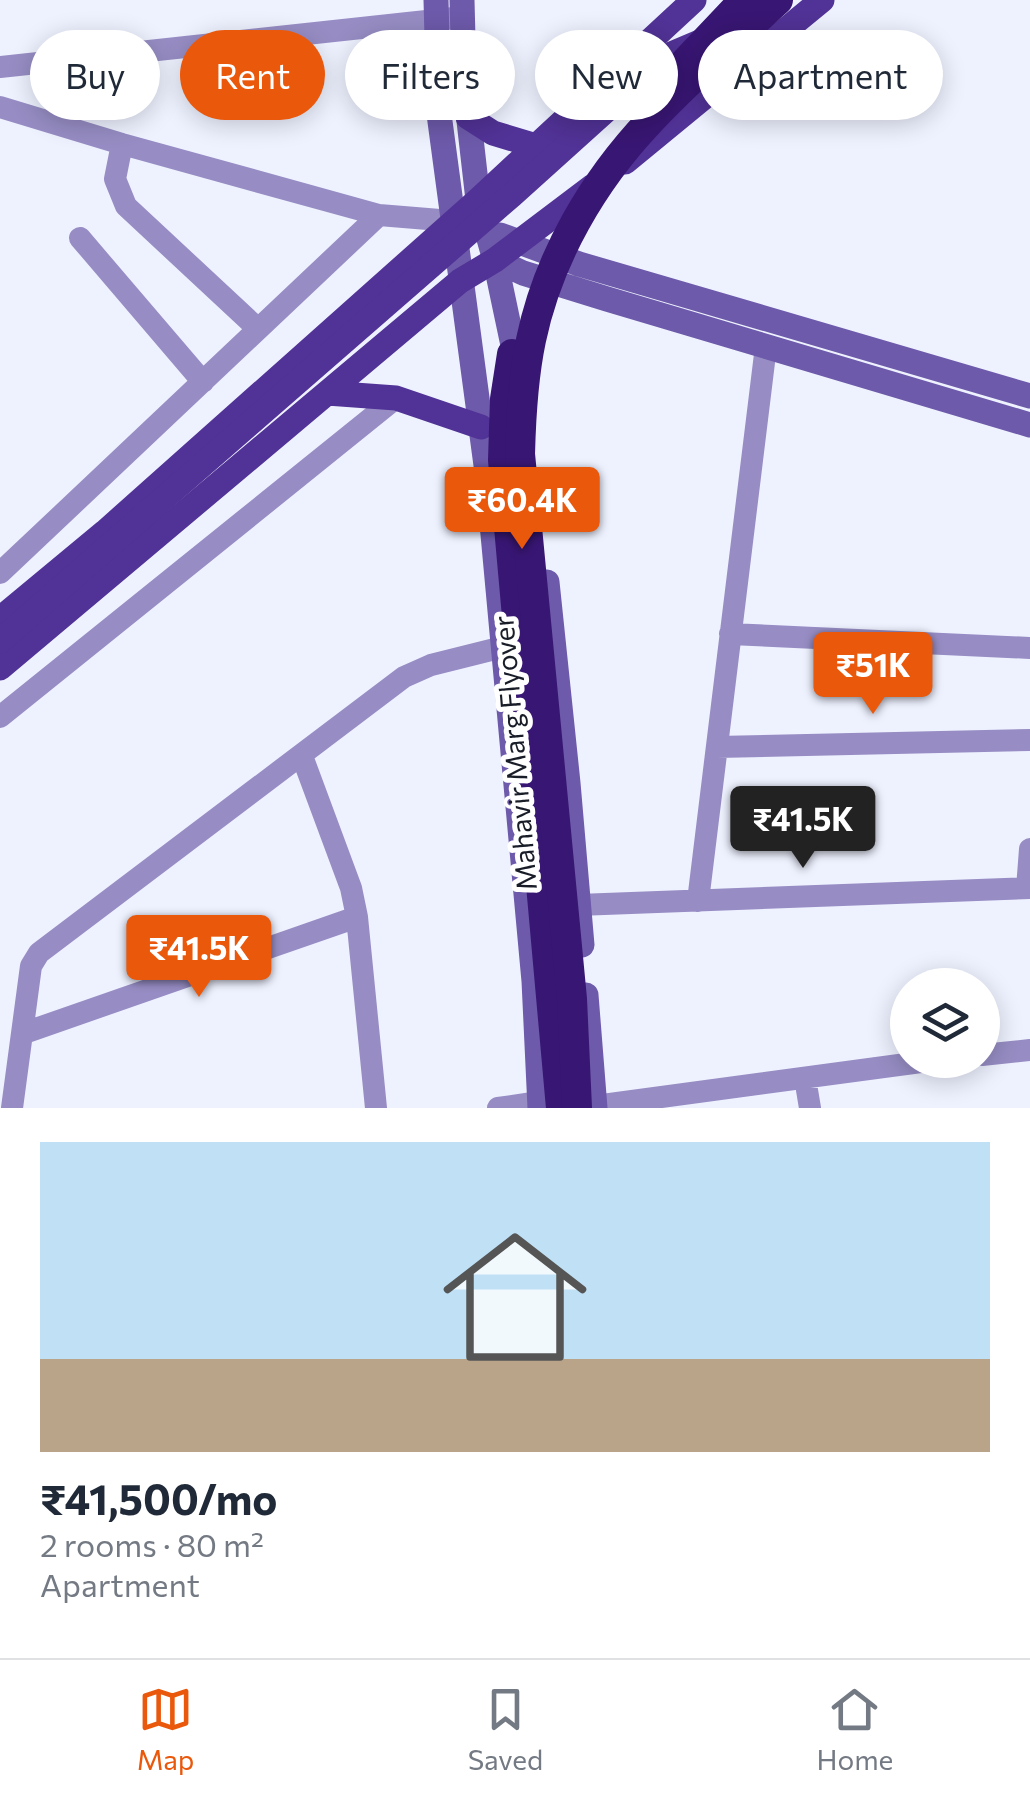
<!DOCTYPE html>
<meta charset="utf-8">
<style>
:root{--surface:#fff;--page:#f6f6f7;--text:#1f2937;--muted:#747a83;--line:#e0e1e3;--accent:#ea580c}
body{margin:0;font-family:Commissioner,sans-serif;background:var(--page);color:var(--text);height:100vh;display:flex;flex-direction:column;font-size:38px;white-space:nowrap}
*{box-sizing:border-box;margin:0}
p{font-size:32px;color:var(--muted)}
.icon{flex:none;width:55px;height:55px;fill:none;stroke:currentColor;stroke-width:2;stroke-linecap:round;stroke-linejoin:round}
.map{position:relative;height:1108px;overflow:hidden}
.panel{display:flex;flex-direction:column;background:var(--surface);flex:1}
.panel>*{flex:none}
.guide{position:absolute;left:30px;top:30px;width:970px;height:90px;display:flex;gap:20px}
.buttons{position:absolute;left:890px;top:968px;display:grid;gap:20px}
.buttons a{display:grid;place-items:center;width:110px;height:110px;border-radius:50%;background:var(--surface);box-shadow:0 5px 25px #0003;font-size:50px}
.price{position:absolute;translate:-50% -85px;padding:0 22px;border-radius:10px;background:var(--accent);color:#fff;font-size:32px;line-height:65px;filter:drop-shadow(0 2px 5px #0008)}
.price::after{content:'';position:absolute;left:50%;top:60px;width:30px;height:22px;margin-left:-15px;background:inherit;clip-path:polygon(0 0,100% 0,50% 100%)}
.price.on{background:#222;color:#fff}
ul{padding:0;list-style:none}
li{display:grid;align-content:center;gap:20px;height:530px;padding:0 40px}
li span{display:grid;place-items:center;height:310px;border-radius:0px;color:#555}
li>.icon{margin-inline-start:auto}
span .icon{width:180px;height:180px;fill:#fffc;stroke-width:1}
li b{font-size:42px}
.chip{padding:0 35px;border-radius:45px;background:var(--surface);box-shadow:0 5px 25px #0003;font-size:35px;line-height:90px}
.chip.on{background:var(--accent);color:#fff}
.tabs{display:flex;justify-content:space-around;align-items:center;height:140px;border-top:2px solid var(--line);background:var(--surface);font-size:28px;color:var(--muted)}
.tabs a{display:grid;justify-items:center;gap:5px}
.tabs .on{color:var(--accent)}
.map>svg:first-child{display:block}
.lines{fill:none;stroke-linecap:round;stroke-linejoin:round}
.street{stroke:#978dc4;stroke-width:22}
.secondary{stroke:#6d5aaa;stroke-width:25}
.primary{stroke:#513296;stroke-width:25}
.highway{stroke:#381673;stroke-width:30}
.primary-bridge{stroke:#513296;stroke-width:25}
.highway-bridge{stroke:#381673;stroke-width:30}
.labels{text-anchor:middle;stroke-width:10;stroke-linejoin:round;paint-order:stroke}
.street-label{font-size:28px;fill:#191d28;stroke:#fff}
</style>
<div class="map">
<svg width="1030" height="1108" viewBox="0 0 1030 1108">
<rect width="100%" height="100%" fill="#eef2ff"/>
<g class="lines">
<path class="street" d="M0,67L454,18
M0,107L122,144L379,215L452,221
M122,144L115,179L126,206L258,329
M80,238L203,382
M0,573L379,215
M730,634L1030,648
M0,717L396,398
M717,747L1030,740
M302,756L351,888L357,917L376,1108
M1027,888L1030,849
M698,901L766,346
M578,905L1030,888
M24,1033L357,917
M982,1055L1030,1050
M805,1078L810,1108
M595,1106L936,1060
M12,1108L31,966L39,953L404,677L431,665L503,647
M498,1108L539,1102"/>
<path class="secondary" d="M436,0L439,114L488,480L534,981L540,1108
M462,0L464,77L478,200L495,260L518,369
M500,235L579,264L1030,396
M495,260L523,273L607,299L1030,425
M547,582L568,783L582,945
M586,995L595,1108"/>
<path class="primary" d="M468,117L493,133L536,146
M625,162L822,0
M327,393L396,398L481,427
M0,619L105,532L478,200L694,0
M0,668L460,281L495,260L593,186"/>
<path class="highway" d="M512,354L505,399L503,460L561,1108"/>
<path class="primary-bridge" d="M0,641L512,195L653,68L669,55L702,41"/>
<path class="highway-bridge" d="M673,75L744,0
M577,1108L572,999L520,454C521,415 523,378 531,340C548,258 593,181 650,121C690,78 735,40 778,0"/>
</g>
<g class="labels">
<g class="street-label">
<text transform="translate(515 753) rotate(-95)" y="10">Mahavir Marg Flyover</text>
</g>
</g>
</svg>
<div class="buttons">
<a><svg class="icon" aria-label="layers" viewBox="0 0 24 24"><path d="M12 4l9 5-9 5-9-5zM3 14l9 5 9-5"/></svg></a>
</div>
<b class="price" style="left:522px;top:552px">₹60.4K</b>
<b class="price" style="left:873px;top:717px">₹51K</b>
<b class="price on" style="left:803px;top:871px">₹41.5K</b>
<b class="price" style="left:199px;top:1000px">₹41.5K</b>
<div class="guide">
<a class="chip">Buy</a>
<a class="chip on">Rent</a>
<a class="chip">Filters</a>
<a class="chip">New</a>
<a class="chip">Apartment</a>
</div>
</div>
<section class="panel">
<ul>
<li><span style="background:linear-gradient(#bfe0f5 70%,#b9a48a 0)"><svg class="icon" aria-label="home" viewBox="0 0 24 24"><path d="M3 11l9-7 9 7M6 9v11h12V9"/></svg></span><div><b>₹41,500/mo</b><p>2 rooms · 80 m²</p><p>Apartment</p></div></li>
</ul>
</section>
<nav class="tabs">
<a class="on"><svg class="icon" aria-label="map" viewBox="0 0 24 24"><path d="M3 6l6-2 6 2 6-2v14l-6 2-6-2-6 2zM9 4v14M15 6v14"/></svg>Map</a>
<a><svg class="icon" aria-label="saved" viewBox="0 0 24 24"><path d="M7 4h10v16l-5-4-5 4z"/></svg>Saved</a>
<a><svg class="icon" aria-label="home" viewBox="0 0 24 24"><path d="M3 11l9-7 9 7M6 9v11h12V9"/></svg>Home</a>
</nav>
